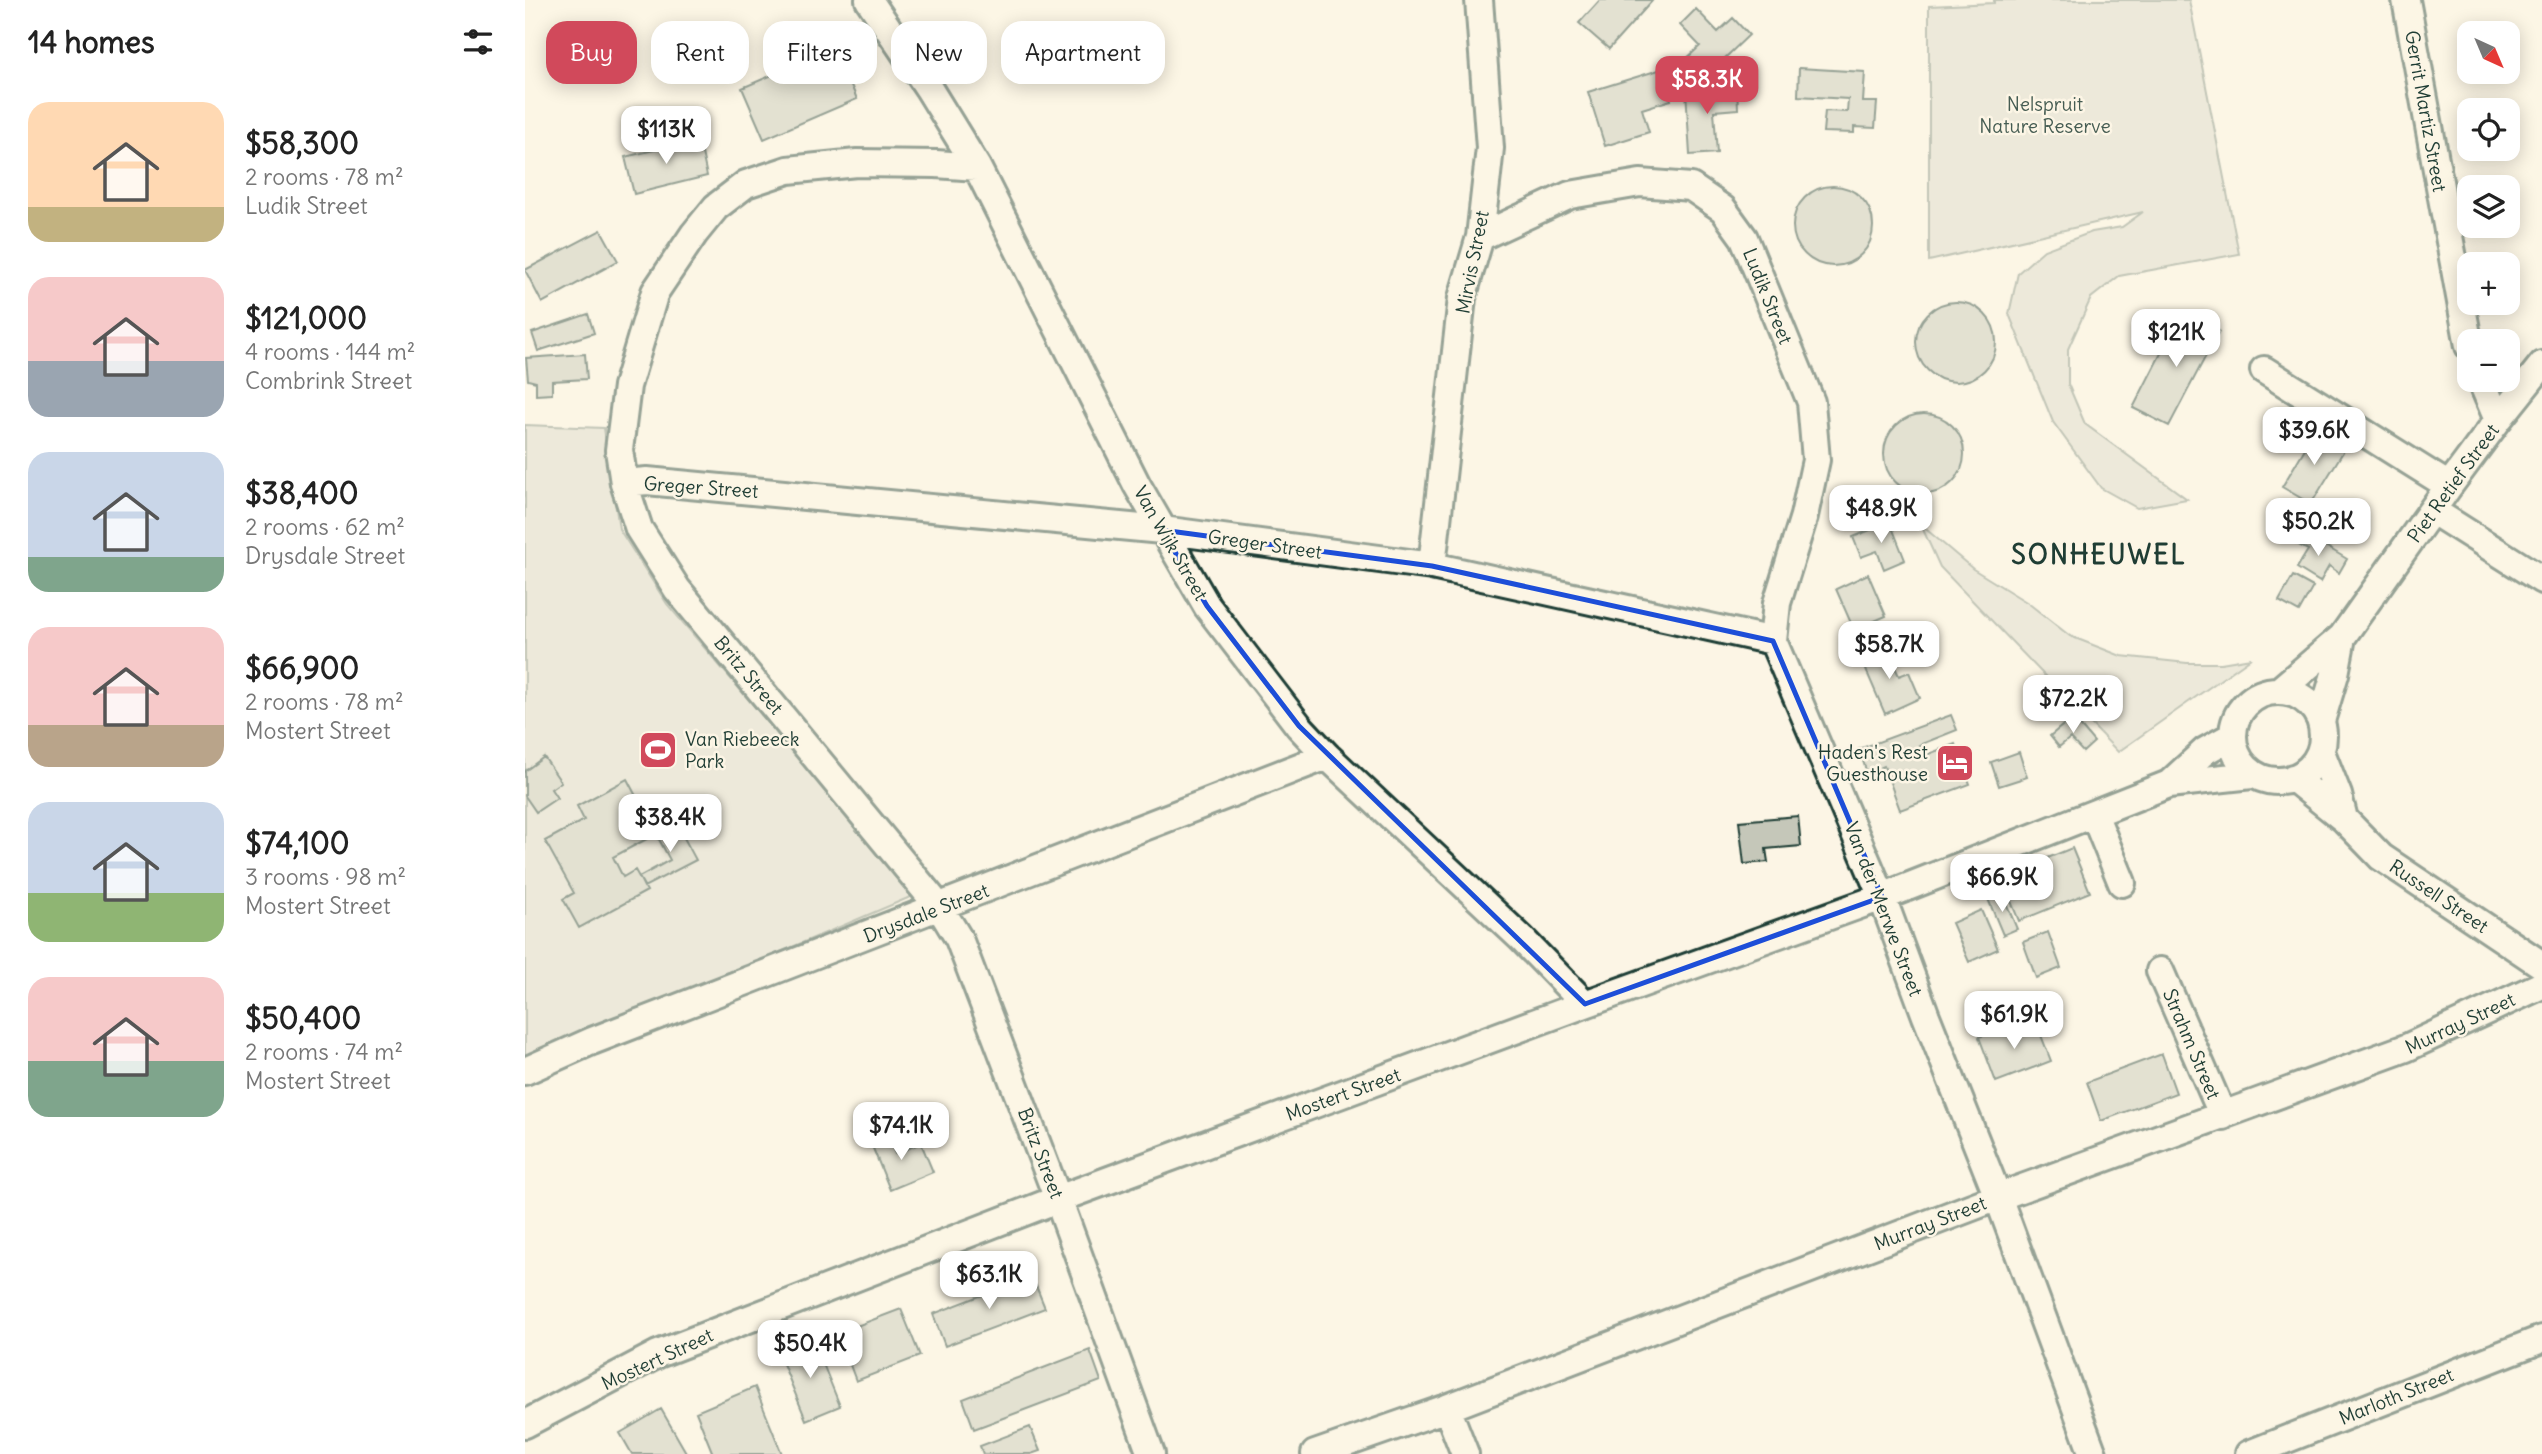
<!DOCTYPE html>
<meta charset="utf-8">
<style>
:root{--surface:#fff;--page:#f2f2f2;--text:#222;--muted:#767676;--accent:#d1495b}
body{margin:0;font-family:Delius,sans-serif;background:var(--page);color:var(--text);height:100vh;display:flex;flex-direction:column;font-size:26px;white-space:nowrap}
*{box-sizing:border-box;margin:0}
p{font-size:23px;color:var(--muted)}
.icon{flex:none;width:38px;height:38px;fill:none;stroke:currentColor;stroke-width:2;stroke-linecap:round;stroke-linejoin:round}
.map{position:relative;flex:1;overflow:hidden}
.drawer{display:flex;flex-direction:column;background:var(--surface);width:525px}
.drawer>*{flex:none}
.top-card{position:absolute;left:21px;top:21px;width:665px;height:63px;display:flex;gap:14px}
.needle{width:46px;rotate:136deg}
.controls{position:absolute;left:1932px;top:21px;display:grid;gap:14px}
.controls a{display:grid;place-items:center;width:63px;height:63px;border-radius:14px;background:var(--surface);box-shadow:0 4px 18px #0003;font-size:35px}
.price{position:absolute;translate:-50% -60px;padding:0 16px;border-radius:14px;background:#fff;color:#222;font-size:23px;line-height:46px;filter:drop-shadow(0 2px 4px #0008)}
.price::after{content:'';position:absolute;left:50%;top:42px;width:21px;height:16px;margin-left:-10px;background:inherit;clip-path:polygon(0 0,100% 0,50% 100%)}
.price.current{background:var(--accent);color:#fff}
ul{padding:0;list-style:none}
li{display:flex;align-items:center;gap:21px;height:175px;padding:0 28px}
li span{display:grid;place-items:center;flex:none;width:196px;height:140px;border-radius:21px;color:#555}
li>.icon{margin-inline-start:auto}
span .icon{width:84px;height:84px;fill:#fffc;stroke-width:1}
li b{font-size:30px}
h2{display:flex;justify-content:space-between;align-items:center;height:84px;padding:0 28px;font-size:30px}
.pill{padding:0 24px;border-radius:21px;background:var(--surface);box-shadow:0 4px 18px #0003;font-size:24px;line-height:63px}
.pill.current{background:var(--accent);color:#fff}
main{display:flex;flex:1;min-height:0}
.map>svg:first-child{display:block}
.green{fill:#dcdacc;stroke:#7e8c80;stroke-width:2}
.building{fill:#c5c7b9;stroke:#1f3d34;stroke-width:2}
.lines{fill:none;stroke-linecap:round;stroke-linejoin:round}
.minor-casing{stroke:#1f3d34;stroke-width:32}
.minor{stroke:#fcf5e5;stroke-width:26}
.marked{fill:none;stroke:#1d4ed8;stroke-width:5;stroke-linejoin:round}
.labels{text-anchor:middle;stroke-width:5;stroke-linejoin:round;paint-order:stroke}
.park-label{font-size:19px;fill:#455c52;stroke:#fcf5e5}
.street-label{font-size:19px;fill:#1f3d34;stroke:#fcf5e5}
.poi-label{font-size:19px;fill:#1f3d34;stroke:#fcf5e5;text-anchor:start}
.district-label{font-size:26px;font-weight:bold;letter-spacing:2px;fill:#1f3d34;stroke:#fcf5e5}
</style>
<main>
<section class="drawer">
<h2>14 homes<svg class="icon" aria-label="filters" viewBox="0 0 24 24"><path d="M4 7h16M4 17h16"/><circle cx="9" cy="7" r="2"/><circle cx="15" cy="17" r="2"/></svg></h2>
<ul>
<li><span style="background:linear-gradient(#ffd9b3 75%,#c2b280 0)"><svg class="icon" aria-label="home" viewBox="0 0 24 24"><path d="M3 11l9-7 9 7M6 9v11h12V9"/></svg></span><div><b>$58,300</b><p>2 rooms · 78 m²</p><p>Ludik Street</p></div></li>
<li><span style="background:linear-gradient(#f6c9c9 60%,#9aa5b1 0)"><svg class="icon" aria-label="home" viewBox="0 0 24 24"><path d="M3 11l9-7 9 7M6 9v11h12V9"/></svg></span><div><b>$121,000</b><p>4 rooms · 144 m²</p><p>Combrink Street</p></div></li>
<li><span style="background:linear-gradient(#c9d6e8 75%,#7fa58c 0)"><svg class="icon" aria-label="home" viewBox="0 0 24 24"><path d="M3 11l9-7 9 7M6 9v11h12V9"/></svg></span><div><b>$38,400</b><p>2 rooms · 62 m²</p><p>Drysdale Street</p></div></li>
<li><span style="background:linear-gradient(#f6c9c9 70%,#b9a48a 0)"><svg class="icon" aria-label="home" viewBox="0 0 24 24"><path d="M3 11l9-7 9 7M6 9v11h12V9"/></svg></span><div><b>$66,900</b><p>2 rooms · 78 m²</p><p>Mostert Street</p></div></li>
<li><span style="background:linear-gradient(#c9d6e8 65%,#8fb573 0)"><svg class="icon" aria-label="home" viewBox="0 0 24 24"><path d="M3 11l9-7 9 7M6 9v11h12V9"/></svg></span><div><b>$74,100</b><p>3 rooms · 98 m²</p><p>Mostert Street</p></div></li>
<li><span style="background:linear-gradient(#f6c9c9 60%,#7fa58c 0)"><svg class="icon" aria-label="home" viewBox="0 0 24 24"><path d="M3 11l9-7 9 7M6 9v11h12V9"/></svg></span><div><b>$50,400</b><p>2 rooms · 74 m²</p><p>Mostert Street</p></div></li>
</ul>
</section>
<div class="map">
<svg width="2017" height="1454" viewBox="0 0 2017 1454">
<rect width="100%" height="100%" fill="#fcf5e5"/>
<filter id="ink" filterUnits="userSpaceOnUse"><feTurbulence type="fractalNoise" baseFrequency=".0143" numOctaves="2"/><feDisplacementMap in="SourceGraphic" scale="14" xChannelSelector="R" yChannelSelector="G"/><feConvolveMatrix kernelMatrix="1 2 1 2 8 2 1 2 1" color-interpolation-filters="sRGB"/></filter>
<g filter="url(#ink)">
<path class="green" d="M1469,0H1664L1714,254L1594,276L1566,298L1543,349V384L1560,424L1662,499L1612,508L1576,488L1528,422L1484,314L1493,273L1519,250L1567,232L1597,227L1618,212L1404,261V6L1469,3Z
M0,425L79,428L94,529L142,604L390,895L0,1060Z
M1396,525L1448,569L1503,603L1545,636L1596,656L1662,663H1696L1726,658L1593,752L1415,567Z"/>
<path class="building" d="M1075,0H1125L1127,1L1084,49L1054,23Z
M1171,9L1193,32L1208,18L1224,35L1177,80L1159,61L1175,46L1155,25Z
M310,48L332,99L239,139L217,88Z
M1274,68L1340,72L1338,102H1352L1350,128L1329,127V133L1298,132L1300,111L1322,112L1323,99L1273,96Z
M1137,69L1146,100L1117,109L1124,132L1080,146L1063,92Z
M1212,86L1213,109L1189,111L1192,153L1165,155L1161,90Z
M174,139L182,176L109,194L100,157Z
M1268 226a40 40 0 1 1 80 0a40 40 0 1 1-80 0Z
M76,230L93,261L17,303L0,270Z
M1391 342a40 40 0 1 1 80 0a40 40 0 1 1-80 0Z
M1657,312L1694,331L1644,426L1608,408Z
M63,314L69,333L13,351L7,333Z
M60,354L62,379L27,381V394L11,395V382L3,380L1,358Z
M1359 454a40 40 0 1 1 80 0a40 40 0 1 1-80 0Z
M1791,430L1821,447L1786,504L1757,487Z
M1365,522L1380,560L1359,569L1352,551L1336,557L1328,537Z
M1777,532L1822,559L1814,573L1804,566L1795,582L1772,568L1783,550L1770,543Z
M1343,574L1361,616L1329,630L1311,589Z
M1768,576L1788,587L1774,612L1754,601Z
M1360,645L1374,676L1384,672L1395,698L1360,714L1335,656Z
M1426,715L1432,730L1394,745L1398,756L1430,744L1445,784L1375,810L1359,766L1342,773L1334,749Z
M1548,717L1569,742L1558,752L1545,738L1534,747L1525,736Z
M1494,752L1502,777L1474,786L1466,762Z
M19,757L36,782L26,789L32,798L11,812L0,796V771Z
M102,779L131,834L88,857L98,877L110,870L122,891L54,928L38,899L49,893L20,841L59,820L52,806Z
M1273,816L1276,846L1241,849L1243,862L1219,864L1214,821Z
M150,821L171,860L119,887L114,877L145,860L130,832Z
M1547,848L1565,892L1494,921L1476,877Z
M1477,893L1492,929L1478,935L1463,899Z
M1456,910L1473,949L1444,962L1427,923Z
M1523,932L1536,968L1511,978L1498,942Z
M1486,1025L1489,1034L1512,1025L1526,1061L1471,1082L1454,1037Z
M1637,1054L1651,1093L1576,1121L1562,1082Z
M362,1134L370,1154L396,1143L408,1172L365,1190L345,1141Z
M507,1276L520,1308L420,1346L408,1314Z
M376,1309L395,1356L331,1381L313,1333Z
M288,1339L315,1406L281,1420L254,1354Z
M565,1350L576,1381L449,1429L438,1399Z
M230,1387L257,1454H188L171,1412Z
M136,1409L162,1454H107L95,1433Z
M505,1427L515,1451L506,1454H458L455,1446Z"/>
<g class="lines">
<defs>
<path id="minor" d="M344,0L404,89L452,167L612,485L682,606L774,726L802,756L996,938L1060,1004
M1881,0L1944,346
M452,167L411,164L332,163L263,170L221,184L191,207L169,234L130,292L102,386L94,450L99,483L114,529L152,589L415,908L434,939L533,1199L626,1454
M955,237L1045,195L1115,183L1166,187L1198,209L1219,238L1286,402L1291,460L1279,516L1252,603L1248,641L1357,897L1401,1016L1473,1197L1568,1454
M1739,370L1924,486
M1956,380L1973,420
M99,483L122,481L637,530L907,566L1248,641
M1908,511L2017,580
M907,566L937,298L955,237L965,148L954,0
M1755,690L1817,637L1924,486L1973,420L2017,365
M1708 736a45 45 0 1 1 90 0a45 45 0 1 1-90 0Z
M1796,721L1810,674L1817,637
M1796,752L1813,795L1819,819
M1768,778L1819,819L1856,857L2017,965
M1644,784L1680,751L1707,736
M1569,814L1597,883
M1635,971L1698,1116
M0,1071L67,1041L802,756
M922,1408L940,1454
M0,1424L133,1354L533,1199L1060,1004L1357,897L1644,784L1727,775
M790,1454L922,1408L1473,1197L1881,1048L2017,985
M1724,1454L2017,1339"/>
</defs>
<use href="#minor" class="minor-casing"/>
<use href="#minor" class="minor"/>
</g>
</g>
<path d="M0 0H2017V1454H0ZM637,530L907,566L1248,641L1357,897L1060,1004L774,726L682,606Z" fill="#fcf5e5" fill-opacity=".55" fill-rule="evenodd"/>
<path class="marked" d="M637,530L907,566L1248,641L1357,897L1060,1004L774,726L682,606Z"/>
<defs>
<symbol id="stadium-square" viewBox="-11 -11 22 22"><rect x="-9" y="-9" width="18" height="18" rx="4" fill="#d1495b" stroke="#fcf5e5"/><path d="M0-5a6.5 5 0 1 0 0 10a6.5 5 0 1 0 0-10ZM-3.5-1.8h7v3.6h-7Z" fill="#fff"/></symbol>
<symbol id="hotel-square" viewBox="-11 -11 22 22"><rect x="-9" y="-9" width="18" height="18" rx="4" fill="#d1495b" stroke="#fcf5e5"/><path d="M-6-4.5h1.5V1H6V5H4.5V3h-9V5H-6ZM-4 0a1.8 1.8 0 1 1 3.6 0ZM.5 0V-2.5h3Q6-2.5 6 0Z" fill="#fff"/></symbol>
</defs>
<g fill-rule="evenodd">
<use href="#stadium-square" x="111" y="728" width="44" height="44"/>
<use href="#hotel-square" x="1408" y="741" width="44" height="44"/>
</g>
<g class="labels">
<g class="park-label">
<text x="1520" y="111">Nelspruit<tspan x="1520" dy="22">Nature Reserve</tspan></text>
</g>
<g class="street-label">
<text transform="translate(1901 111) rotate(80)" y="7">Gerrit Martiz Street</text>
<text transform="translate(947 262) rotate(-79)" y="7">Mirvis Street</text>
<text transform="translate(1243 296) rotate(68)" y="7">Ludik Street</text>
<text transform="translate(1928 483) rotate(-54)" y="7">Piet Retief Street</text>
<text transform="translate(176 487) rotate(4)" y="7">Greger Street</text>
<text transform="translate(646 543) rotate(60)" y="7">Van Wijk Street</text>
<text transform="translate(740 544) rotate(8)" y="7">Greger Street</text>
<text transform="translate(224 675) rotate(50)" y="7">Britz Street</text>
<text transform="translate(1914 896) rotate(34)" y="7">Russell Street</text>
<text transform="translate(1359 909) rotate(69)" y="7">Van der Merwe Street</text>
<text transform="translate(401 913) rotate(-21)" y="7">Drysdale Street</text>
<text transform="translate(1935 1023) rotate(-25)" y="7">Murray Street</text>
<text transform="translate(1667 1044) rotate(67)" y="7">Strahm Street</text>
<text transform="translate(818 1094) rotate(-20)" y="7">Mostert Street</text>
<text transform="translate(516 1153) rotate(69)" y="7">Britz Street</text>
<text transform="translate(1405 1223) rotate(-21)" y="7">Murray Street</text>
<text transform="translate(132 1359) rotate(-25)" y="7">Mostert Street</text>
<text transform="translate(1871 1396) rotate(-22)" y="7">Marloth Street</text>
</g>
<g class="poi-label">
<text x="160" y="746">Van Riebeeck<tspan x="160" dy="22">Park</tspan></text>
<text x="1403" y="759" text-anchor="end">Haden's Rest<tspan x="1403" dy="22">Guesthouse</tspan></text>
</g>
<g class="district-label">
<text x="1574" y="564">SONHEUWEL</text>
</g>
</g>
</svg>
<div class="controls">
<a><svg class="needle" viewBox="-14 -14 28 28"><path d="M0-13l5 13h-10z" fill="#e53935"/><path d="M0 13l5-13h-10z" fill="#767676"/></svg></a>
<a><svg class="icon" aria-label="locate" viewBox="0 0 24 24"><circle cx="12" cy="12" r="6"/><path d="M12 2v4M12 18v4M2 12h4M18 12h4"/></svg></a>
<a><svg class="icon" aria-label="layers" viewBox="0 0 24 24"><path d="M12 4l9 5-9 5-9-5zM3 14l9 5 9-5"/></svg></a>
<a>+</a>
<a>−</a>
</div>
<b class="price current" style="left:1182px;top:116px">$58.3K</b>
<b class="price" style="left:141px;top:166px">$113K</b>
<b class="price" style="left:1651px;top:369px">$121K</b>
<b class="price" style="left:1789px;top:467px">$39.6K</b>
<b class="price" style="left:1356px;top:545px">$48.9K</b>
<b class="price" style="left:1793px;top:558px">$50.2K</b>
<b class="price" style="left:1364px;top:681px">$58.7K</b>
<b class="price" style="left:1548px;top:735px">$72.2K</b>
<b class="price" style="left:145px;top:854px">$38.4K</b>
<b class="price" style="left:1477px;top:914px">$66.9K</b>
<b class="price" style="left:1489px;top:1051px">$61.9K</b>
<b class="price" style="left:376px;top:1162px">$74.1K</b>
<b class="price" style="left:464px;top:1311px">$63.1K</b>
<b class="price" style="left:285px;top:1380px">$50.4K</b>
<div class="top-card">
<a class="pill current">Buy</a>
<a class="pill">Rent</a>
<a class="pill">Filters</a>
<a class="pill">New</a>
<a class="pill">Apartment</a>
</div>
</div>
</main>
